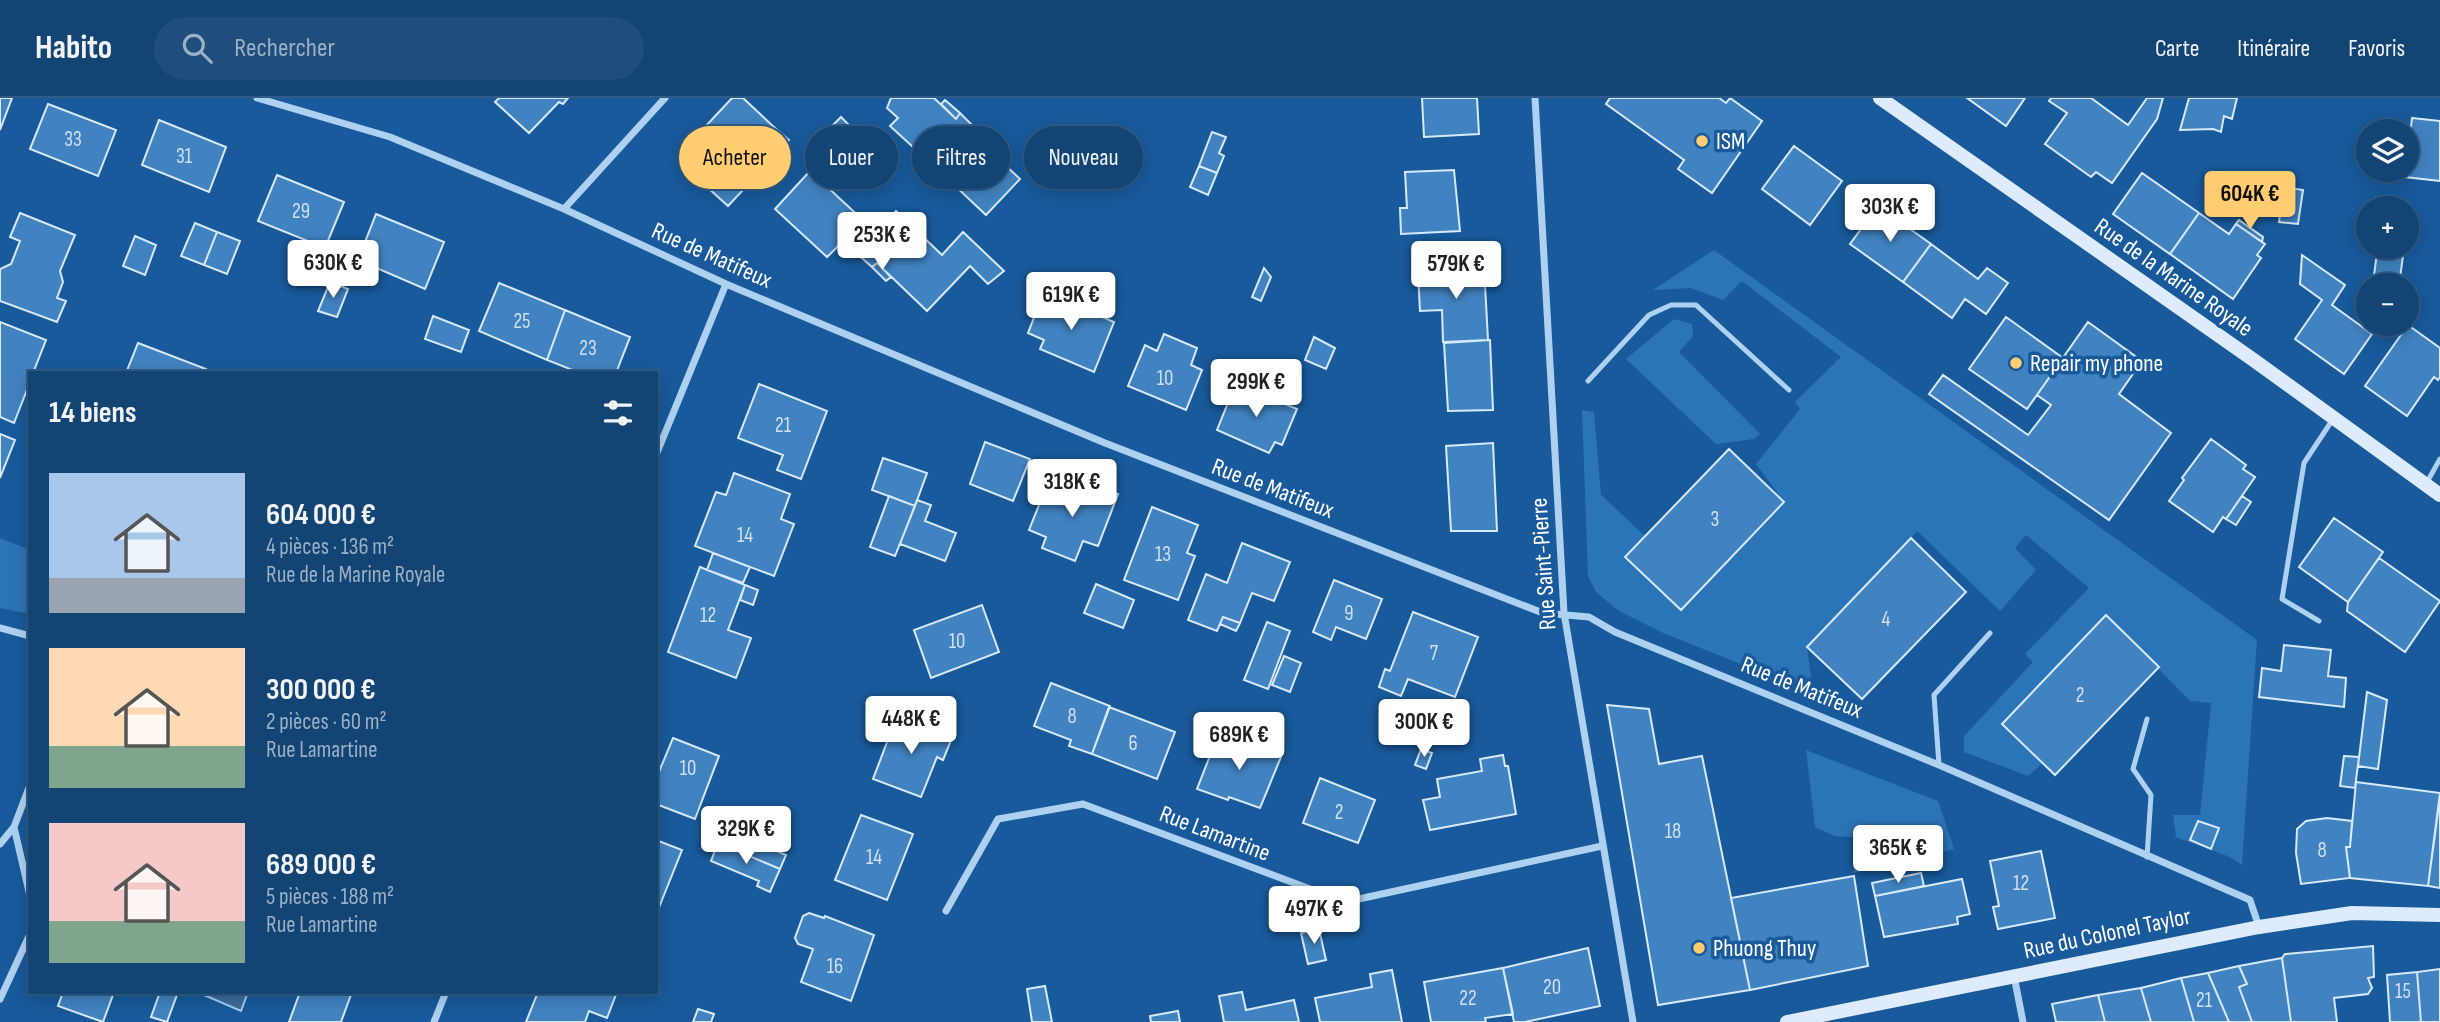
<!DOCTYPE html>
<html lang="fr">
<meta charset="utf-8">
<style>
:root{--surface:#124474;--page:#1f4e7c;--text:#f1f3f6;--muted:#9cb0c5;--line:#315c86;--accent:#ffcc6f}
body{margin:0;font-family:"Sofia Sans Condensed",sans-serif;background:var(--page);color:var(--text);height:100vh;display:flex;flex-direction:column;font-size:26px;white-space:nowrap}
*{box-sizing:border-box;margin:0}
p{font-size:23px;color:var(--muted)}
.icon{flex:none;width:38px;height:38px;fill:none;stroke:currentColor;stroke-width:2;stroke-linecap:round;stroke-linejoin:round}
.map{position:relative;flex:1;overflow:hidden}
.details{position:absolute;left:28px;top:273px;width:630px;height:623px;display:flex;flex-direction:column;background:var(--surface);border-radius:0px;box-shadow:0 4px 18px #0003,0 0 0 2px var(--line)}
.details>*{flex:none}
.guide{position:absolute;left:679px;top:28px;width:665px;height:63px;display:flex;gap:14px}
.buttons{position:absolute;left:2356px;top:21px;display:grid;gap:14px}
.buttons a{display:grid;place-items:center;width:63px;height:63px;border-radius:50%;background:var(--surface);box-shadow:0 4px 18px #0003,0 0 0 2px var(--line);font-size:35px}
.price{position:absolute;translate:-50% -60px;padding:0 16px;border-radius:7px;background:#fff;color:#222;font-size:23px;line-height:46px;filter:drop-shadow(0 2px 4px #0008)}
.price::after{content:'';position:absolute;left:50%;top:42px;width:21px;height:16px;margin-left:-10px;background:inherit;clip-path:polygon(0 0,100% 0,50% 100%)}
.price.current{background:var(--accent);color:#111}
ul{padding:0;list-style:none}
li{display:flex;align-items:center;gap:21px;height:175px;padding:0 21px}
li span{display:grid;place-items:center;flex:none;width:196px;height:140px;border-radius:0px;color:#555}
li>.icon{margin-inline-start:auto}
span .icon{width:84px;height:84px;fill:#fffc;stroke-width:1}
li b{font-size:30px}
h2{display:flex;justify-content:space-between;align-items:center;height:84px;padding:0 21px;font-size:30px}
.tag{padding:0 24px;border-radius:32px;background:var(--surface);box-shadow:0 4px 18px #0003,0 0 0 2px var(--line);font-size:24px;line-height:63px}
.tag.current{background:var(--accent);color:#111}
header{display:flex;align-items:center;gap:42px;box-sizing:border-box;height:98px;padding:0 35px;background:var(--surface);border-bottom:2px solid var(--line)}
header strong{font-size:33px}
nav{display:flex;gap:38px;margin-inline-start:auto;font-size:24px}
.search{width:490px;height:63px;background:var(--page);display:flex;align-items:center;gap:18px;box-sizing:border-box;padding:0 24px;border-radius:38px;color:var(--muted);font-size:26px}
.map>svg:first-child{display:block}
.green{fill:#2c74b8}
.water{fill:#3c6b99;stroke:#a1cdf4;stroke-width:2}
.building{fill:#4183c1;stroke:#d6eafc;stroke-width:2}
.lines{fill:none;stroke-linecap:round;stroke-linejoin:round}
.lane{stroke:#aed1f2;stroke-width:5}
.street{stroke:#aed1f2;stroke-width:7}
.secondary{stroke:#ddecfc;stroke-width:14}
.poi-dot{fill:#ffcc6f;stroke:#185a9b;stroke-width:2.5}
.labels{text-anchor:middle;stroke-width:7;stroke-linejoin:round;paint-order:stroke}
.number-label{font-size:21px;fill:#d0e0f0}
.poi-label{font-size:24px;fill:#fff;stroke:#185a9b;text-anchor:start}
.street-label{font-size:24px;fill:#fff;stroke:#185a9b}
</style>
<header>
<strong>Habito</strong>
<div class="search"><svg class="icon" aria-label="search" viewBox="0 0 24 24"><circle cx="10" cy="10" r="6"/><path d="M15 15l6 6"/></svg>Rechercher</div>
<nav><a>Carte</a><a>Itinéraire</a><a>Favoris</a></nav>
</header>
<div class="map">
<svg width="2440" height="924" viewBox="0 0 2440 924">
<rect width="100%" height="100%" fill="#185a9b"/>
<path class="green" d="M1714,152L2257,542L2242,767L2230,759L2176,739L2173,717H2200L2211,605L2190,603L2106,517L2002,626L2043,665L2028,678L1964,654V638L2033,564L2025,556L2089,490L2026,437L2015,450L2036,472L2000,513L1917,433L1807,549L1813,595L1663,535L1619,513L1596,494L1588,478L1582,312L1594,314L1601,397L1645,438L1681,512L1784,404L1756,366L1800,311L1795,304L1841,259L1742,183L1723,202L1691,190L1653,192Z
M1674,221L1692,226L1693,238L1679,254L1760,336L1754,341L1716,346L1626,261Z
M0,440L30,452V516L0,510Z
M1806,652L1938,703L1954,751L1853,775L1865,740L1835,738L1815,729Z"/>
<path class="water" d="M197,894H248L241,913Z"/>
<path class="building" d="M0,0H12L0,32Z
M499,0H568L563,6L559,4L529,35L495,4Z
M732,0H743L774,29L769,35L784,48L728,108L696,79L723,49L704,30Z
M891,0H934L956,21L960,15L974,29L936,70L890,28L898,20L887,10Z
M1422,0H1477L1479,36L1424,39Z
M1610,0H1719L1726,5L1730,0L1762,23L1712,95L1678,71L1684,62L1606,6Z
M1967,0H2025L2006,28Z
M2051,0H2091L2128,27L2147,0H2163L2157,21L2112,85L2096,74L2091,79L2045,46L2067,15L2049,3Z
M2189,0H2237L2232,21L2224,18L2221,34L2213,31L2180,32Z
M945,2L960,15L956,21L941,6Z
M48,6L116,32L98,78L30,51Z
M841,19L849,27L840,37L831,29Z
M2412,20L2440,23V83L2405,79Z
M159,22L226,49L209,94L142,67Z
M774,29L789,42L784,48L769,35Z
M974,29L990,44L986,49L1020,81L986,117L936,70Z
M704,30L723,49L719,53L700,35Z
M1212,34L1226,39L1219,55L1224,58L1217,75L1199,68Z
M990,44L1007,60L1003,65L986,49Z
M1794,48L1842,83L1810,127L1762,91Z
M1199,68L1217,75L1208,97L1190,89Z
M1454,72L1460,133L1401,136L1400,110H1407L1405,74Z
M810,73L864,123L827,159L775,111Z
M2142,75L2199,115L2170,156L2113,116Z
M277,77L344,104L325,150L258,123Z
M2284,89L2303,92L2298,126L2279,124Z
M1878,108L1931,146L1903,184L1850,146Z
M896,113L942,157L963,134L1004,173L988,186L970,168L927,213L877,165L872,169L856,155Z
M20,115L75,137L60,173L63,184L57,200L66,203L57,224L0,203V171L11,166L20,143L10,139Z
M2199,115L2229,136L2236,126L2265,146L2257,157L2261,160L2233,201L2170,156Z
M376,116L444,144L425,191L358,162Z
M2239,122L2263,139L2262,144L2236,126Z
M195,125L217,134L204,167L181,158Z
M217,134L240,143L227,176L204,167Z
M135,138L156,147L145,177L123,168Z
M1931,146L1978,181L1987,170L2008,185L1986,216L1965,201L1952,220L1903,184Z
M2377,154L2403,158L2399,187L2373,186Z
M2302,157L2345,187L2332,207L2372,236L2344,276L2295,241L2322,202L2300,186Z
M877,165L891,179L886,183L872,169Z
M1484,168L1488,242L1443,244L1442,212L1420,213L1418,176L1425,169Z
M1264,170L1271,179L1261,203L1252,199Z
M330,184L348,191L337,219L318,213Z
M499,185L565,212L547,262L479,233Z
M1044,194L1114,224L1094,274L1040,251L1044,242L1028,235Z
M565,212L630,239L616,275H580L547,262Z
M433,218L469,232L461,254L425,241Z
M2006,219L2063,260L2027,311L1969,271Z
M0,224L46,242L33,275H30V284L14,325L0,319Z
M2088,224L2142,263L2119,296L2171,335L2109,422L1929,296L1943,277L2028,337L2051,307L2037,297Z
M2408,227L2440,250V279L2438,282L2434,279L2407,318L2365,288Z
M1164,236L1197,250L1191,267L1202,272L1186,312L1128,288L1145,247L1157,253Z
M1314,239L1335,250L1326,271L1305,262Z
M1490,242L1493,312L1448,313L1444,245Z
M138,245L206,271L204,275H126Z
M1236,285L1297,311L1282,347L1275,344L1269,355L1217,332Z
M759,286L827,313L801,381L777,372L783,357L738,340Z
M0,336L15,342L0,380Z
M2211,341L2246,367L2243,371L2255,379L2226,421L2223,419L2213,434L2169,403L2184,382L2182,380Z
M985,344L1030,361L1013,403L970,386Z
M1493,345L1497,433H1451L1446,348Z
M1729,351L1784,404L1681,512L1625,459Z
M883,360L927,375L915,408L872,392Z
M734,375L790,396L781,421L794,426L774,478L695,448L716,394L726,397Z
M1070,377L1093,386L1090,393L1115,404L1098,448L1083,443L1075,463L1042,450L1046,439L1029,432L1043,397L1060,403Z
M1093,386L1118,396L1115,404L1090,393Z
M889,398L915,408L895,458L870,449Z
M2242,398L2251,404L2236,427L2226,421Z
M917,402L931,407L925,423L956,435L945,463L900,446Z
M1152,409L1198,427L1187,455L1195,458L1178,502L1124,482Z
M2334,420L2383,454L2348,504L2299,469Z
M1911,440L1966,494L1862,601L1807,549Z
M1242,445L1290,464L1274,503L1252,495L1240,525L1223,519L1217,533L1188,522L1206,476L1227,485Z
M713,455L750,469L743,485L707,472Z
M2379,460L2440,503L2405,554L2347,513L2348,504Z
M700,469L745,487L728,532L751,540L736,580L668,554Z
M1334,482L1382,501L1366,541L1336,529L1331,542L1313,534Z
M1096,486L1134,502L1123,530L1084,515Z
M745,487L758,492L753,507L740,502Z
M982,507L999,554L931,580L914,532Z
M1413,514L1478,539L1455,599L1408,581L1401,598L1379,589L1385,571L1390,573Z
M2106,517L2159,569L2055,677L2002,626Z
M1223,519L1240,525L1236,533L1220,526Z
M1267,524L1290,533L1268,591L1244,582Z
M2284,547L2331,552L2328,578L2346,580L2344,609L2259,599L2262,570L2281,573Z
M1284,558L1301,565L1290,594L1272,587Z
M1051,585L1110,608L1092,656L1069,648L1071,642L1034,628Z
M2367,594L2387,602L2378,671L2358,668Z
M1607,607L1649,611L1659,666L1702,658L1750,892L1658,907Z
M1109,609L1175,634L1157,681L1092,656Z
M897,618L952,640L943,662L937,659L921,699L873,681Z
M1218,637L1281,659L1260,710L1229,699L1228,702L1197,691Z
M673,640L719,658L695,721L656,706V681Z
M1421,651L1432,655L1426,671L1415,667Z
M1503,657L1505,668H1508L1516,716L1430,732L1423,702L1440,699L1437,681L1482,673L1480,661Z
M2344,658L2359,659L2355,690L2340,688Z
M1320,680L1375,702L1358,745L1303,725Z
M2356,684L2440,695L2428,788L2350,780L2346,749H2350Z
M2440,699V790L2428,788Z
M861,717L913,736L887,802L835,782Z
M2327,720L2352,723L2350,749H2346L2350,780L2301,786L2296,755L2297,731L2306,723Z
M2198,723L2219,730L2211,751L2190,742Z
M724,730L786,757L780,771L718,745Z
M656,742L682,752L656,817Z
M718,745L780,771L770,794L757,788L759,783L711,763Z
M2041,753L2055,820L1998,831L1993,809L1999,808L1990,763Z
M1921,775L1924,788L1875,798L1872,785Z
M1854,778L1868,868L1750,892L1731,800Z
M1962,781L1970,816L1957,819L1958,826L1884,839L1875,798Z
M809,815L824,820L825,818L874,837L851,903L801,884L813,851L798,846L795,840L803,818Z
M1319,831L1326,862L1308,866L1301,835Z
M2373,848L2374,879L2368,880L2372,890L2368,896L2334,900L2337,924H2291L2282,860L2285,856Z
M1588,850L1600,908L1525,924H1514L1503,870Z
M2282,860L2291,924H2252L2239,889L2247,886L2239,868Z
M2239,868L2247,886L2239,889L2252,924H2229L2208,875Z
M1503,870L1513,916L1485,920L1486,924H1431L1424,884Z
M2440,871V924H2421L2417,874Z
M1392,872L1402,924H1320L1315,900L1372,889L1370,876Z
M2417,874L2421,924H2390L2387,877Z
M2208,875L2229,924H2194L2181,880Z
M2181,880L2194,924H2151L2141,890Z
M1045,888L1052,924H1032L1027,891Z
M2141,890L2151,924H2105L2098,897Z
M63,894H114L103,924L58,908Z
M160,894H178L167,924L151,919Z
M300,894H352L341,924H289Z
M538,894H617L607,920L589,913L585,924H526Z
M1242,894L1246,912L1294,902L1299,924H1224L1219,898Z
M2098,897L2105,924H2056L2052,906Z
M698,911L714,916L711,924H693Z
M1178,913L1180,924H1151L1150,918Z"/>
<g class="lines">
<path class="lane" d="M1588,283L1649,217L1671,207H1696L1789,292
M2426,386L2440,361
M2319,523L2282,501L2304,365L2333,321
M2147,621L2133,671L2151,697L2147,759
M1939,667L1934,597L1990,535"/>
<path class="street" d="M257,0L390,39L564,111L726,186L1105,345L1543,515L1589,519L1615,534L1939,667L2241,798L2250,802L2259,829
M1535,0L1564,515L1633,924
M564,111L665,0
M656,357L726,186
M0,530L30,538
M14,729L30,798
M0,746L14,729L30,687
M946,813L998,721L1083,706L1345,804L1602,748
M2014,878L2023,924
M0,901L30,836
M434,924L446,894"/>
<path class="secondary" d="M1880,0L2255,263L2440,397
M1787,924L2259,829L2352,815L2440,817"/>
</g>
<g class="poi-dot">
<circle cx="1702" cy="43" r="7"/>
<circle cx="2016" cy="265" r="7"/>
<circle cx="1699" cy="850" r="7"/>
</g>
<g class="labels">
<g class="number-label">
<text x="73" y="48">33</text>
<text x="184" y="65">31</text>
<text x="301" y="120">29</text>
<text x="522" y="230">25</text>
<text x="588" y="257">23</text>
<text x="1165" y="287">10</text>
<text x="783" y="334">21</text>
<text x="1715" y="428">3</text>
<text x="745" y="444">14</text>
<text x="1163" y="463">13</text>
<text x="1349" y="522">9</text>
<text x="708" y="524">12</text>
<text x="1886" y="528">4</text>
<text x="957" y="550">10</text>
<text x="1434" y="562">7</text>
<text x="2080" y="604">2</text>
<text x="1072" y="625">8</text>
<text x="1133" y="652">6</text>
<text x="688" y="677">10</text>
<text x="1339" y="721">2</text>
<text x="1673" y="740">18</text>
<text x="2322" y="759">8</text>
<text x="874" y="766">14</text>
<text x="2021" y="792">12</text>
<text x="835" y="875">16</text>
<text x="1552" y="896">20</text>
<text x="2403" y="900">15</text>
<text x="1468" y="907">22</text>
<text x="2204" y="909">21</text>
</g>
<g class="poi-label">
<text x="1716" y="51">ISM</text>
<text x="2030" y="273">Repair my phone</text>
<text x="1713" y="858">Phuong Thuy</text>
</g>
<g class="street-label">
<text transform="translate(712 157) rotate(24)" y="8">Rue de Matifeux</text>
<text transform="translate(2174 179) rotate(35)" y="8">Rue de la Marine Royale</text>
<text transform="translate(1273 390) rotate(21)" y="8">Rue de Matifeux</text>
<text transform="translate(1543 466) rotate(-94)" y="8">Rue Saint-Pierre</text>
<text transform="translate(1802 589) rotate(22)" y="8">Rue de Matifeux</text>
<text transform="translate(1215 735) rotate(21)" y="8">Rue Lamartine</text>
<text transform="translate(2107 835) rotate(-12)" y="8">Rue du Colonel Taylor</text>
</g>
</g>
</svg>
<div class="buttons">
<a><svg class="icon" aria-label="layers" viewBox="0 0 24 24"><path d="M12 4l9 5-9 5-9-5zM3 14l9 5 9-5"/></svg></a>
<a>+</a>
<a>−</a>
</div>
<b class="price current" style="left:2250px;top:133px">604K €</b>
<b class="price" style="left:1890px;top:146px">303K €</b>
<b class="price" style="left:882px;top:174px">253K €</b>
<b class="price" style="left:333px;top:202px">630K €</b>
<b class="price" style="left:1456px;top:203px">579K €</b>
<b class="price" style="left:1071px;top:234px">619K €</b>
<b class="price" style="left:1256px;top:321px">299K €</b>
<b class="price" style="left:1072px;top:421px">318K €</b>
<b class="price" style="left:911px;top:658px">448K €</b>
<b class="price" style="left:1424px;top:661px">300K €</b>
<b class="price" style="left:1239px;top:674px">689K €</b>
<b class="price" style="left:746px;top:768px">329K €</b>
<b class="price" style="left:1898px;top:787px">365K €</b>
<b class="price" style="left:1314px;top:848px">497K €</b>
<div class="guide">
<a class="tag current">Acheter</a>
<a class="tag">Louer</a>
<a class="tag">Filtres</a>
<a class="tag">Nouveau</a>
</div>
<section class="details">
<h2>14 biens<svg class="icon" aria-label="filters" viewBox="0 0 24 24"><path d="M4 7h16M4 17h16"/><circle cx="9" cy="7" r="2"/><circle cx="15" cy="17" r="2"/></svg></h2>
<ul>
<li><span style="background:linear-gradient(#a9c7e8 75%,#9aa5b1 0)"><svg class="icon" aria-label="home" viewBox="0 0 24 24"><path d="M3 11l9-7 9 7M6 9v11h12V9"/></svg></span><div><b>604 000 €</b><p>4 pièces · 136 m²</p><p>Rue de la Marine Royale</p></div></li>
<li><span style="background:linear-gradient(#ffd9b3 70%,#7fa58c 0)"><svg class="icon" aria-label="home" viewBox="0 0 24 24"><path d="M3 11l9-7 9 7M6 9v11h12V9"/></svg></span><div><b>300 000 €</b><p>2 pièces · 60 m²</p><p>Rue Lamartine</p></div></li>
<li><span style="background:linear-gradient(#f6c9c9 70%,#7fa58c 0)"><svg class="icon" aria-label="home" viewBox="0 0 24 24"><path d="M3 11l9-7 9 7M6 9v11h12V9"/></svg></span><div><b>689 000 €</b><p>5 pièces · 188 m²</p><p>Rue Lamartine</p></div></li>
</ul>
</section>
</div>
